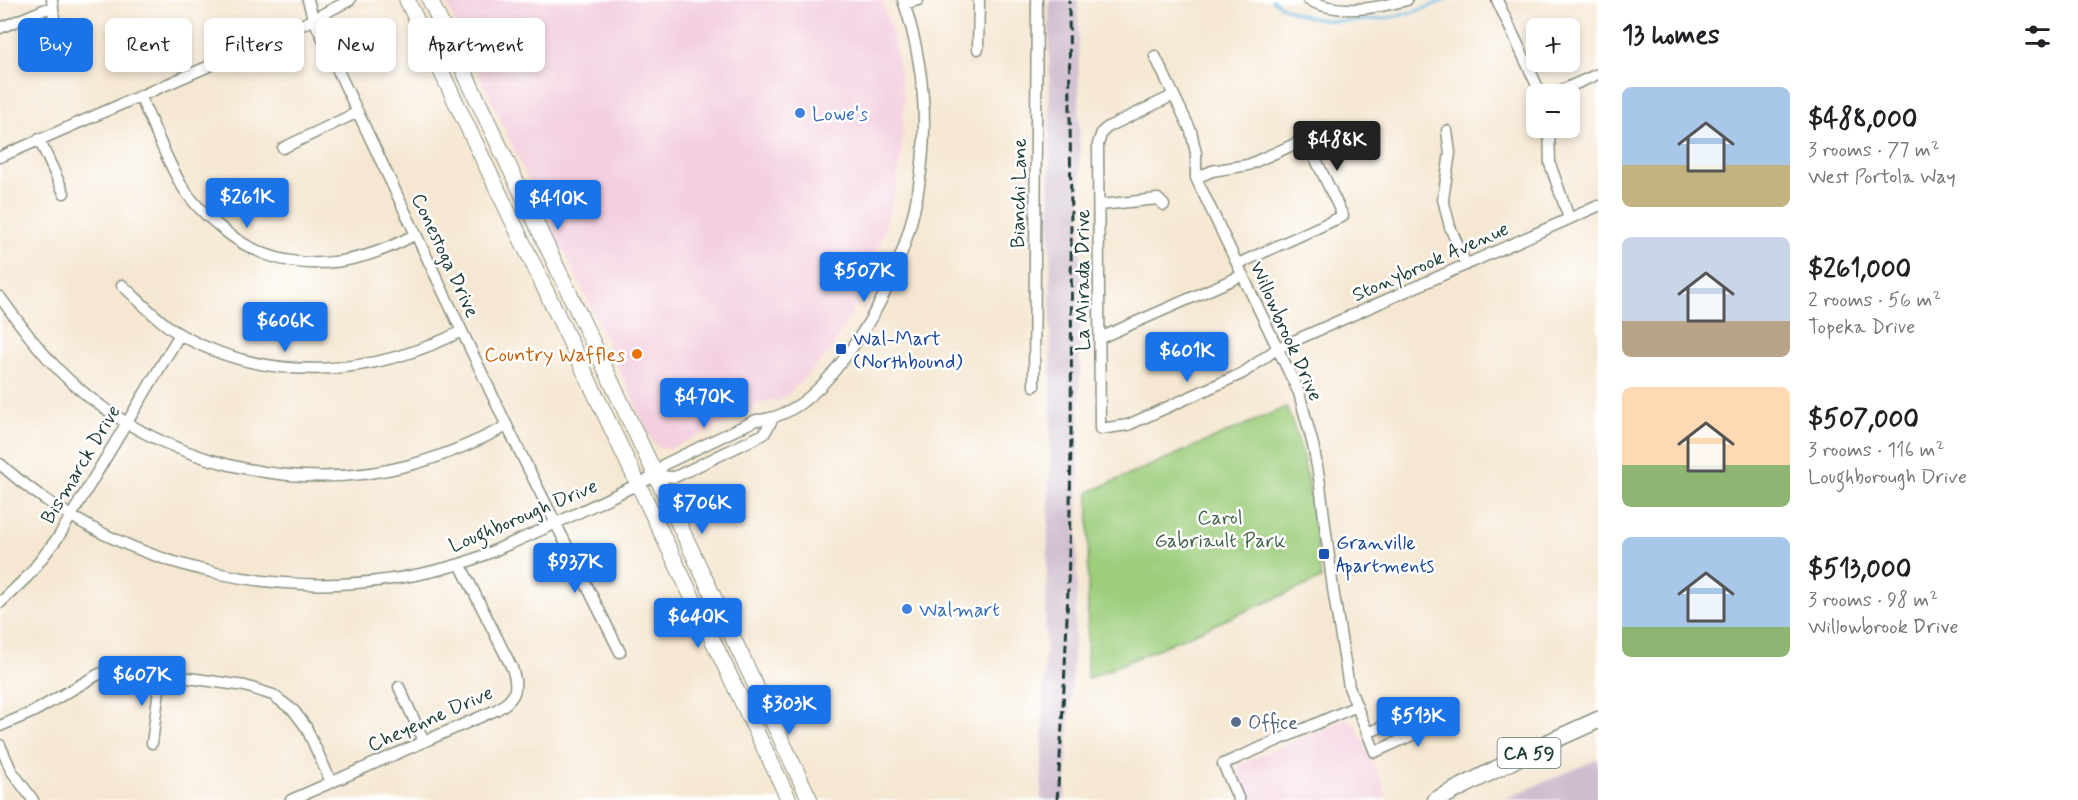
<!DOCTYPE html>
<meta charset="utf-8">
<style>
:root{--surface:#fff;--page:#f6f6f6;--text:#202124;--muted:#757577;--accent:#1a73e8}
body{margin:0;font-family:Mynerve,sans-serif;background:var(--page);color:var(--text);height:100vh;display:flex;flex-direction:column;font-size:22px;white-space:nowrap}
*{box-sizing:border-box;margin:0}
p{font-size:20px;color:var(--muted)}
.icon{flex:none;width:33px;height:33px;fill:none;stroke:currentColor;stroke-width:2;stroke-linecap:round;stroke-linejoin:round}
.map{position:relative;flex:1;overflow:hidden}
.side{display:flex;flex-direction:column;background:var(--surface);width:480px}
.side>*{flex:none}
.guide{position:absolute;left:18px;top:18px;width:570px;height:54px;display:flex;gap:12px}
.controls{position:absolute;left:1526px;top:18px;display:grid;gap:12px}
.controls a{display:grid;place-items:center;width:54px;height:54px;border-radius:9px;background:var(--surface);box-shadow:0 3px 9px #0003;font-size:30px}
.price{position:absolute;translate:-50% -51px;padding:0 14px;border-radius:6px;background:var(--accent);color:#fff;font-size:20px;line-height:39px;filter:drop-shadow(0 2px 3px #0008)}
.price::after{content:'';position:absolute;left:50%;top:36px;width:18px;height:14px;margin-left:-9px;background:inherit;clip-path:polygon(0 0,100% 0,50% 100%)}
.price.selected{background:#222;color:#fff}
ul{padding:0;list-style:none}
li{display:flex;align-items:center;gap:18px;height:150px;padding:0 24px}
li span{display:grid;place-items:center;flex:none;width:168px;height:120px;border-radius:9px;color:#555}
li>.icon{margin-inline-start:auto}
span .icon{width:72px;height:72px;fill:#fffc;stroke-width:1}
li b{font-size:26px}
h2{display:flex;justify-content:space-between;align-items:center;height:72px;padding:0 24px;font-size:26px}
.pill{padding:0 21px;border-radius:9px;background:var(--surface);box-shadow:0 3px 9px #0003;font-size:21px;line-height:54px}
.pill.selected{background:var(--accent);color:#fff}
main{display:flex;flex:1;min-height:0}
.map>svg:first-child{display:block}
.built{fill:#f3cfdf}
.industrial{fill:#cfbdce}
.green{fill:#9ece7d;stroke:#5e8658;stroke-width:1.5}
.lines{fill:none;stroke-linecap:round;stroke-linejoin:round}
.stream{stroke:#6ab9e5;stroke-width:3}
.street-casing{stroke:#8a9282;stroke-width:13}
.secondary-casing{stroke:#8a9282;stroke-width:17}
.primary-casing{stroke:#8a9282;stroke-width:19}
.street{stroke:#fff;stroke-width:10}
.secondary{stroke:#fff;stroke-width:15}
.primary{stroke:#fff;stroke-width:16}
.rail{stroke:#1f3d34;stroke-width:3;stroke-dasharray:9 4.5;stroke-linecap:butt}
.shop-dot{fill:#3f7fe0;stroke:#fff;stroke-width:2}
.transit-dot{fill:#1a4fb4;stroke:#fff;stroke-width:2}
.food-dot{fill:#e8710a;stroke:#fff;stroke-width:2}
.service-dot{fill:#5c6f8a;stroke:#fff;stroke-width:2}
.labels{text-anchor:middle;stroke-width:5;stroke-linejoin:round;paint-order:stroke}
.shield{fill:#fff;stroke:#627771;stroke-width:1.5}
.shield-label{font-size:18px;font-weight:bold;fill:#1f3d34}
.shop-label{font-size:20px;fill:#366cbe;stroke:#fff;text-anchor:start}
.street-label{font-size:20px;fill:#1f3d34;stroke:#fff}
.transit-label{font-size:20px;fill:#164399;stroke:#fff;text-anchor:start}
.food-label{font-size:20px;fill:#c56008;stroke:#fff;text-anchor:end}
.park-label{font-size:20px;fill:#3f6146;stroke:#fff}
.service-label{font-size:20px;fill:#4e5e75;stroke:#fff;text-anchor:start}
</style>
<main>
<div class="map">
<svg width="1598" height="800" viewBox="0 0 1598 800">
<rect width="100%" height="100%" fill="#fff"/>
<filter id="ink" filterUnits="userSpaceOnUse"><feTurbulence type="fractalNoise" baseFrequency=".0167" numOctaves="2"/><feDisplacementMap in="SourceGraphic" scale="12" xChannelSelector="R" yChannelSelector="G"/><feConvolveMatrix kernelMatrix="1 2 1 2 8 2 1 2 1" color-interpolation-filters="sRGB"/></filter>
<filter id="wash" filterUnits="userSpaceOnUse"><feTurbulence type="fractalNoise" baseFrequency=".008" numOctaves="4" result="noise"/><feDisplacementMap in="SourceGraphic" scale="24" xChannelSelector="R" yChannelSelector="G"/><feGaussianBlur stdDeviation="1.35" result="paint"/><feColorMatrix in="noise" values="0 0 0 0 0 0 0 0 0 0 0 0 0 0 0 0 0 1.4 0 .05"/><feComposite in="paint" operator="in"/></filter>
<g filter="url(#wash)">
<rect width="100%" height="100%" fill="#f5e7d1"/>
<path class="built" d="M445,0H882L895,44L904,102L902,147L896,189L878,249L855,306L829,353L786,396L778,401L771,400L753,406L750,412L671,448H659L652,441L565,252L558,245Z
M1346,719L1355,724L1386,792V797L1380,800H1248L1235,777L1241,764Z"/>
<path class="industrial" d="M1049,0H1078L1081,282L1077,588L1065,800H1041L1051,421Z
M1598,759V800H1502Z"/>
<path class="green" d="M1286,407C1310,461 1313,521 1321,579L1087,679L1089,492Z"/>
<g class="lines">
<path class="stream" d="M1272,0C1318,34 1397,22 1445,0"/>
</g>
</g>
<g filter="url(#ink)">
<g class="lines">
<defs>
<path id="street" d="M52,0L56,37
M308,0L313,18L507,426L620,652
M1308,0C1339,15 1374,9 1407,0
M1497,0L1541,94
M904,4L918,0
M0,28L53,6
M978,49L979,0
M1155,56L1191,131L1196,153V178L1299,393L1313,445L1319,477L1333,589L1349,687L1375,752L1419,732L1423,728C1423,721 1420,717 1415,713L1367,733
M1553,94L1598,74
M1174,95L1108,127L1102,132L1098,144L1100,429L1128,425L1243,373L1278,348L1598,206
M140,96C153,125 165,156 180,183C190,200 205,215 220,227C280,278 351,270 416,234
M1549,128L1550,164L1569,218
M1447,131L1450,153L1443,199L1450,227L1466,265
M39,139L64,193
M283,148L358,112
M0,157L292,30L350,0
M1196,178L1212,171L1248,165L1306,139L1343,216L1238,264
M1100,205L1158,199L1164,205
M122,285C140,301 161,324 181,335C271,385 373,376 462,331
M0,297C21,326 43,356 70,381C160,462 292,496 410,465C444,456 476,442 507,426
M1100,338L1243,275
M1034,386L1037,0
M0,464C126,575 300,611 460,564C476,559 491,552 507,545C557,524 606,499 655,476L665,464L756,420C792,419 823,387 843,360C923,255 945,124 903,0
M655,476L675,477L764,434L772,420
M0,603L29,575L59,536L180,334
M399,687L424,741
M0,726L33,712L99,674L126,669L245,686L273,695L294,711L306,727L331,782
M152,743L161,674
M0,745L11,770L33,800
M291,800L496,710C516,699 519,689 512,668L460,564
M1239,800L1223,764L1357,706"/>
<path id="secondary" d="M407,0L789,800
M430,0L810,800"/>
<path id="primary" d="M1436,800L1545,744L1598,720"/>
</defs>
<use href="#street" class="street-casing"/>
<use href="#secondary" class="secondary-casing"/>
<use href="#primary" class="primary-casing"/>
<use href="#street" class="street"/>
<use href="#secondary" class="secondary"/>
<use href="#primary" class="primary"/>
<path class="rail" d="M1057,800C1077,534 1071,267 1069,0"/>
</g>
</g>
<g class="shop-dot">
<circle cx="800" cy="113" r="6"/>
<circle cx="907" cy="609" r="6"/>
</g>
<g class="transit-dot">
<rect x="835" y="343" width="12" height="12" rx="3"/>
<rect x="1318" y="548" width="12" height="12" rx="3"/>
</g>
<circle class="food-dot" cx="637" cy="354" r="6"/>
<circle class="service-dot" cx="1236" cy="722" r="6"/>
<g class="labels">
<rect class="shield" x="1497.5" y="738" width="63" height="30" rx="4.5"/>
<g class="shield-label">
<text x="1529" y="759">CA 59</text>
</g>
<g class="shop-label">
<text x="812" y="120">Lowe's</text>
<text x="919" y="616">Walmart</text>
</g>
<g class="street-label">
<text transform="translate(1018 193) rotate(-89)" y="7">Bianchi Lane</text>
<text transform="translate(446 255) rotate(65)" y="7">Conestoga Drive</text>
<text transform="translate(1430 261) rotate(-24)" y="7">Stonybrook Avenue</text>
<text transform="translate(1082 280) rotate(-90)" y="7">La Mirada Drive</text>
<text transform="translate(1287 331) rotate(66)" y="7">Willowbrook Drive</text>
<text transform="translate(80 464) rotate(-59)" y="7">Bismarck Drive</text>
<text transform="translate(523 515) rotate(-23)" y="7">Loughborough Drive</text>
<text transform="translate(430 718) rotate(-24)" y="7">Cheyenne Drive</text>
</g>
<g class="transit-label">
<text x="853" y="345">Wal-Mart<tspan x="853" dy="23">(Northbound)</tspan></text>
<text x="1336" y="549">Granville<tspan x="1336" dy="23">Apartments</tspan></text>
</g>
<g class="food-label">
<text x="625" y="361">Country Waffles</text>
</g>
<g class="park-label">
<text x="1220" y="524">Carol<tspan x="1220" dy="23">Gabriault Park</tspan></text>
</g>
<g class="service-label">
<text x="1248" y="729">Office</text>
</g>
</g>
</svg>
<div class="controls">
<a>+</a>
<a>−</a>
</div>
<b class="price selected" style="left:1337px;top:172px">$488K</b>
<b class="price" style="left:247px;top:229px">$261K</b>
<b class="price" style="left:558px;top:231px">$410K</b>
<b class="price" style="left:864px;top:303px">$507K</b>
<b class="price" style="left:285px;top:353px">$606K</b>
<b class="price" style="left:1187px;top:383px">$601K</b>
<b class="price" style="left:704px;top:429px">$470K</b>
<b class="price" style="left:702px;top:535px">$706K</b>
<b class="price" style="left:575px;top:594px">$937K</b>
<b class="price" style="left:698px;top:649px">$640K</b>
<b class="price" style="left:142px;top:707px">$607K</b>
<b class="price" style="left:789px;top:736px">$303K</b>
<b class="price" style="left:1418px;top:748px">$513K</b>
<div class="guide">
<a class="pill selected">Buy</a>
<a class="pill">Rent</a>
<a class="pill">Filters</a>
<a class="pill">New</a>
<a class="pill">Apartment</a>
</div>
</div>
<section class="side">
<h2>13 homes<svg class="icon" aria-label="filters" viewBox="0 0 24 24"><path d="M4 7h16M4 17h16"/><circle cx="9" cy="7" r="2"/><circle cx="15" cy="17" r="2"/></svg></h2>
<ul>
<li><span style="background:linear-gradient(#a9c7e8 65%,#c2b280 0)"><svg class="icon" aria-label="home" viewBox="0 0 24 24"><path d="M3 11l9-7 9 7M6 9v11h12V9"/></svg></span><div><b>$488,000</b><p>3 rooms · 77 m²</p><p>West Portola Way</p></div></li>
<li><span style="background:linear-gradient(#c9d6e8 70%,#b9a48a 0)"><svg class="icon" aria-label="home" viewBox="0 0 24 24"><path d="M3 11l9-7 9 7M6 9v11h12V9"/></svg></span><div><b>$261,000</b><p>2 rooms · 56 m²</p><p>Topeka Drive</p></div></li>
<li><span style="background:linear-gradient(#ffd9b3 65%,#8fb573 0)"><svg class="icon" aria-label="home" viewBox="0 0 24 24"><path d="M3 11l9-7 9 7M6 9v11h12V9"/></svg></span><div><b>$507,000</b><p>3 rooms · 116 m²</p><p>Loughborough Drive</p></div></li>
<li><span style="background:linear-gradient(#a9c7e8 75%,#8fb573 0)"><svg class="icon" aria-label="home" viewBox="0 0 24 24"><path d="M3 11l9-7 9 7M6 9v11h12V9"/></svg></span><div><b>$513,000</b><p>3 rooms · 98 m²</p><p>Willowbrook Drive</p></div></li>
</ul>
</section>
</main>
